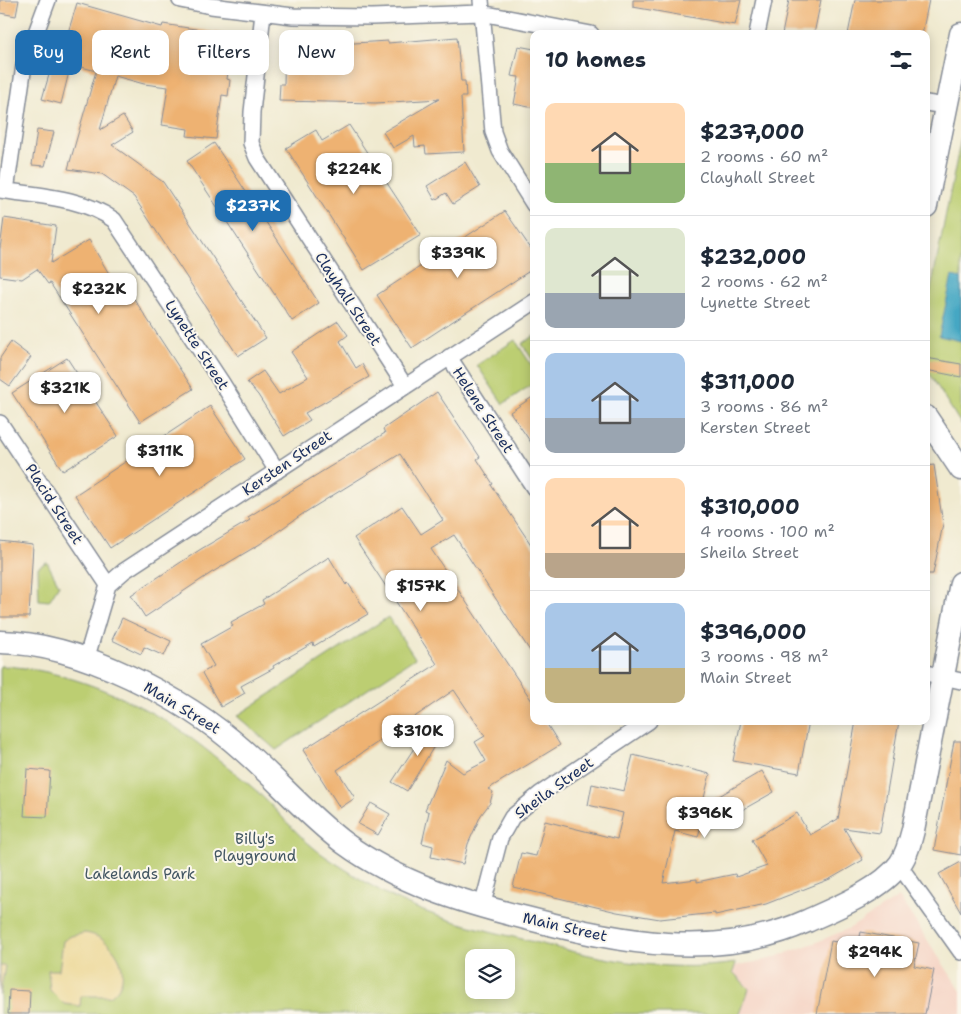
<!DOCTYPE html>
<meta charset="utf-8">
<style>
:root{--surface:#fff;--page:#f2f2f3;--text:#1f2937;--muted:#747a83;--line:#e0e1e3;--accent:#1f6fb2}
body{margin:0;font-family:"Shantell Sans",sans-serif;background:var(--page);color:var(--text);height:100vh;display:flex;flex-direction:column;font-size:19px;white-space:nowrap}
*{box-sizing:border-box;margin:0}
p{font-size:16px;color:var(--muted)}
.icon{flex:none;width:28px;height:28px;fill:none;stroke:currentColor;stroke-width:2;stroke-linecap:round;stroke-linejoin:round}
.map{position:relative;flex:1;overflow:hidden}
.panel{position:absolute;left:530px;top:30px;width:400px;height:695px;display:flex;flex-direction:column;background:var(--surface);border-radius:10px;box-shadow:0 2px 12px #0003}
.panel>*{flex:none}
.guide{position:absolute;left:15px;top:30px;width:440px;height:45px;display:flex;gap:10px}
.buttons{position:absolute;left:465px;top:949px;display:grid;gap:10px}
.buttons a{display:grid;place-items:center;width:50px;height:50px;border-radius:10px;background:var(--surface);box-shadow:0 2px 12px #0003;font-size:25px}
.price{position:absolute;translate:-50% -42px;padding:0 11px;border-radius:10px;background:#fff;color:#222;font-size:16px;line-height:32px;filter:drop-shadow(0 1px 2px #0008)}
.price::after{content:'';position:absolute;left:50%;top:30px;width:15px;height:11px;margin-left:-8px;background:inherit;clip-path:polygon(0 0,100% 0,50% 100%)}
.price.active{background:var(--accent);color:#fff}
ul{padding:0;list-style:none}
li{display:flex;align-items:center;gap:15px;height:125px;padding:0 15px}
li+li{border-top:1px solid var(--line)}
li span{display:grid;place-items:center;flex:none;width:140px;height:100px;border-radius:10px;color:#555}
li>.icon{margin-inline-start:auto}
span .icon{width:60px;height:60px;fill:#fffc;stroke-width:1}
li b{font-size:21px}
h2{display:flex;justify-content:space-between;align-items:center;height:60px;padding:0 15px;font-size:21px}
.pill{padding:0 18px;border-radius:10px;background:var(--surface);box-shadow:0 2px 12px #0003;font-size:18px;line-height:45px}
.pill.active{background:var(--accent);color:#fff}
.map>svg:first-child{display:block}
.built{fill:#f5d2c2}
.green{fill:#bcce72;stroke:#6c7e68;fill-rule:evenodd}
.sand{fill:#eeda9e;stroke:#84847e}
.water{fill:#44a7c3;stroke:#306b90}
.building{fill:#eeb272}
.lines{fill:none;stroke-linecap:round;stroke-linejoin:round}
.street-casing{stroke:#868c97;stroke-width:18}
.secondary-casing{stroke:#868c97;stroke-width:25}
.street{stroke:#fff;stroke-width:15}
.secondary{stroke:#fff;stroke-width:22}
.labels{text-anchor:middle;stroke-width:4;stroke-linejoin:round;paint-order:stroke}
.street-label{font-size:15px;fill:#1b2f5e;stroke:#fbf7ec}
.park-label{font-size:15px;fill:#435763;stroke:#fbf7ec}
</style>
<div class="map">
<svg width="961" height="1014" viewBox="0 0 961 1014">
<rect width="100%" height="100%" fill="#fbf7ec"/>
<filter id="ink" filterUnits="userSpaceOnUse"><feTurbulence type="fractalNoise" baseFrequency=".02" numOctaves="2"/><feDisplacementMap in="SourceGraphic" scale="10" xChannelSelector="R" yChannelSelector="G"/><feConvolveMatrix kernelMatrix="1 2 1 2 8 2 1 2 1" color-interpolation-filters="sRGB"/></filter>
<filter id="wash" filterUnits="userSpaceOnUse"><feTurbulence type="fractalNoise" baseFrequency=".0096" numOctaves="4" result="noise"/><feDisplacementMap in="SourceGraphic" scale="20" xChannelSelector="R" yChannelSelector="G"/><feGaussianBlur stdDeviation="1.12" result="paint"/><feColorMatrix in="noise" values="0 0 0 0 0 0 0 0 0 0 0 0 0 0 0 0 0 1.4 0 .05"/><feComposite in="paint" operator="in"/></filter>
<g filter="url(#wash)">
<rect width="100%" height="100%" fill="#f0ead0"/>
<path class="built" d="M899,897L961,991V1014H740L749,989L729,967L770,959L817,942L850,928Z"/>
<path class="green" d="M961,138V424L926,368V314Z
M534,336V362L522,344Z
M515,340L534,369V383L503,404L477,365Z
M47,562L59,585L49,601L39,600L38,567Z
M388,617L415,658L276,750L237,716Z
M0,666C59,667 136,699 184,733C205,748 225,765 245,781C275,805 297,839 329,859C356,876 382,894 411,906C447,921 484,930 522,939C593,957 661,974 736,963L733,972L749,989L740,1014H0ZM474,958H506V990H474Z"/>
<path class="sand" d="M85,933C116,937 137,978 110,996H81L80,1006L64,1004L50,990L48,970H59L63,941L71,936Z
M0,966H5L0,995Z"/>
<path class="water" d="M952,276L961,278V341L939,336Z"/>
<g id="blocks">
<path class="building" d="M0,0H19L16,16L0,13Z
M633,0H741L735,25L633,7Z
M789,0H821L814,34H782Z
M855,0H929L922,34H848Z
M77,3L162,27L163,24L233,35L227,79L230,80L228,96L222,95L216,139L187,136L188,129L162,125L168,87L144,84L115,76L100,130L123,116L133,132L112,145L163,182L266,338L238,356L134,197L102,174L68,169L96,71L71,64L61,104L42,99L58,44L64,46Z
M457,37L461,81H465L466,97H461L464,152L426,154L425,146L415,147L414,136L393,148L383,132L439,99L376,103L279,101L280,84H284L285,41L354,43L388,41V43Z
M518,46L534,49V108L514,104L519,77L511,76Z
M349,125L421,235L364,270L286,148L316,130L322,141Z
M37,130L54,132L45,166L32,165Z
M214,143L319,303L292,321L187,161Z
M465,162L480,187L453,204L446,193L435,200L427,186Z
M505,211L534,253V268L412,348L377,295Z
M4,218L56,226L51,263L89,240L118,289L125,285L193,389L140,422L50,283L48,284L37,269L22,279L0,276V249Z
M338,321L348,335L340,341L356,368L362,364L369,377L305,413L310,420L284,436L258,395L247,382L263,371L279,394L308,377L291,352Z
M11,342L31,357L10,386L0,379V358Z
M67,358L118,436L63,471L12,393Z
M926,358L961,364V377L926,370Z
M437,392L480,457L477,459L493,484L491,485L534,549V657L454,535L431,549L534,704V721H545L560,745L488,789L493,792L490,803L481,815L468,844L463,864L431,857L433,846L422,843L429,812L425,810L446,760L463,773L486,761L475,742L485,736L454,690L337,770L355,798L340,808L303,750L437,664L354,538L402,506L421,534L443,520L400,454L304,513L260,544L211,573L145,617L131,595L201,549L250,520L248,517L385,433L383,429Z
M534,396V447L510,412Z
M210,406L245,459L110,548L75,495Z
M934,465L943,524L933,574H926V466Z
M0,541L33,545L29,617H0Z
M329,557L346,585L348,583L368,614L314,646L313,643L273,666L274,668L241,686L245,693L221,707L202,673L214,666L201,644L233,626L231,622L264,604L262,600Z
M122,618L171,641L164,656L144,647L141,654L112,640Z
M433,719L442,733L407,791L392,782Z
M741,721H809L799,773L733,761Z
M856,721H899L880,833L844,828L863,860L830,879L766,904L715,915V913L660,919L617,912L513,887L521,853L536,856L545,821L617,839L623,813L588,805L592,784L624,791L633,755L710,774L702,806L762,771L774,792L714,826L705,809L698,837L675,831L663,883L697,879V882L735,874L736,877L767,866L752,840L797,813L810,835L838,819Z
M954,741H961V855L934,850Z
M27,769L50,771L47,817L24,816Z
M371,803L390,814L378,835L358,824Z
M961,862V913L939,874Z
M861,932L919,943L914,966L934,970L925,1014H817L831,941L858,946Z
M9,990L30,991L29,1014H8Z"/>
</g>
</g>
<g filter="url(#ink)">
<use href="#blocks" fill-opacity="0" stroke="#868c97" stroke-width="1"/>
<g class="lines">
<defs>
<path id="street" d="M180,0L211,6L293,16L372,17L481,13L591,34
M481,0L493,132L500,151L534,205
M263,13L252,112L251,143L257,158L405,386
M757,34L764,0
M926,103L945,106
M0,190C39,196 81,197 114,220L222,383L277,471
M6,191L24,65L48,0
M449,357L534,488
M0,423L108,585
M86,660L108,585L124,571L534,302
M926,673L961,681
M899,865L961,952
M482,907L500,838L512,817L540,794L649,721"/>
<path id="secondary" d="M926,206L961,34
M926,417L961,469
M0,642C80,643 185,698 244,751C278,781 308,816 344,843C399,883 461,902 526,918C618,942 716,962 807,921C836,908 881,890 900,864C907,854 910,842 913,830L961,583"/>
</defs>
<use href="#street" class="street-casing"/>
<use href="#secondary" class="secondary-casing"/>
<use href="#street" class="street"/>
<use href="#secondary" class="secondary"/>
</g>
</g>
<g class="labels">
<g class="street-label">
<text transform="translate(348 299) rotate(57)" y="5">Clayhall Street</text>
<text transform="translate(197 345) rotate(57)" y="5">Lynette Street</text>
<text transform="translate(483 410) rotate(57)" y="5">Helene Street</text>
<text transform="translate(287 463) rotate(-34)" y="5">Kersten Street</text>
<text transform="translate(54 504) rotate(57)" y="5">Placid Street</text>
<text transform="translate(182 708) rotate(31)" y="5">Main Street</text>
<text transform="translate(554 788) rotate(-36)" y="5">Sheila Street</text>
<text transform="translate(565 927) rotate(13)" y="5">Main Street</text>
</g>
<g class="park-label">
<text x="255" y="844">Billy's<tspan x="255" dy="17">Playground</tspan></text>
<text x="140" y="879">Lakelands Park</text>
</g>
</g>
</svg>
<div class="buttons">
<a><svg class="icon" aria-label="layers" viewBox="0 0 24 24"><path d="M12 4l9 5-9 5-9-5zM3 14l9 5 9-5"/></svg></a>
</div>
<b class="price" style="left:354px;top:195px">$224K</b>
<b class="price active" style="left:253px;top:232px">$237K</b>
<b class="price" style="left:458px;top:279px">$339K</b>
<b class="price" style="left:99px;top:315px">$232K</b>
<b class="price" style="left:65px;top:414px">$321K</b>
<b class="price" style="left:160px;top:477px">$311K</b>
<b class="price" style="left:421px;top:612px">$157K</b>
<b class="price" style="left:418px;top:757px">$310K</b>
<b class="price" style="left:705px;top:839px">$396K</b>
<b class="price" style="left:875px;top:978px">$294K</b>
<div class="guide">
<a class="pill active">Buy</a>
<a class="pill">Rent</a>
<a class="pill">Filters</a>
<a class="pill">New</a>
</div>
<section class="panel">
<h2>10 homes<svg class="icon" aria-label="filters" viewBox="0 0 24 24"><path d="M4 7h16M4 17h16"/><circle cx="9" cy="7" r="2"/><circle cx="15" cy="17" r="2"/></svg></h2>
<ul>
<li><span style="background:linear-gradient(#ffd9b3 60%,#8fb573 0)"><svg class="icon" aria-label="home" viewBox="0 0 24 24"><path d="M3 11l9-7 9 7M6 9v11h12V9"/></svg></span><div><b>$237,000</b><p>2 rooms · 60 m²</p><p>Clayhall Street</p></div></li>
<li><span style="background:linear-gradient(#dfe7d0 65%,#9aa5b1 0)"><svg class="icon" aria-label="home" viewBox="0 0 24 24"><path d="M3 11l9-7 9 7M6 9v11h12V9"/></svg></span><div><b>$232,000</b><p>2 rooms · 62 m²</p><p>Lynette Street</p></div></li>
<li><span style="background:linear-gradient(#a9c7e8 65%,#9aa5b1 0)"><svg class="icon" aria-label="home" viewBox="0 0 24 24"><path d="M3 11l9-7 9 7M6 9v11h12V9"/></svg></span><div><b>$311,000</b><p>3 rooms · 86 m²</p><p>Kersten Street</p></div></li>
<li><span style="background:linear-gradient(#ffd9b3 75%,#b9a48a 0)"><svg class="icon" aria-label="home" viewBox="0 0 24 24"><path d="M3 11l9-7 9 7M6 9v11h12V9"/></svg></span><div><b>$310,000</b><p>4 rooms · 100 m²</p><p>Sheila Street</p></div></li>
<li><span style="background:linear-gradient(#a9c7e8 65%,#c2b280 0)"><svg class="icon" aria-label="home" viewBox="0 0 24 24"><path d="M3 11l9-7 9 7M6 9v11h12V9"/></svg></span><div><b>$396,000</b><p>3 rooms · 98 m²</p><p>Main Street</p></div></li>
</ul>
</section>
</div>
